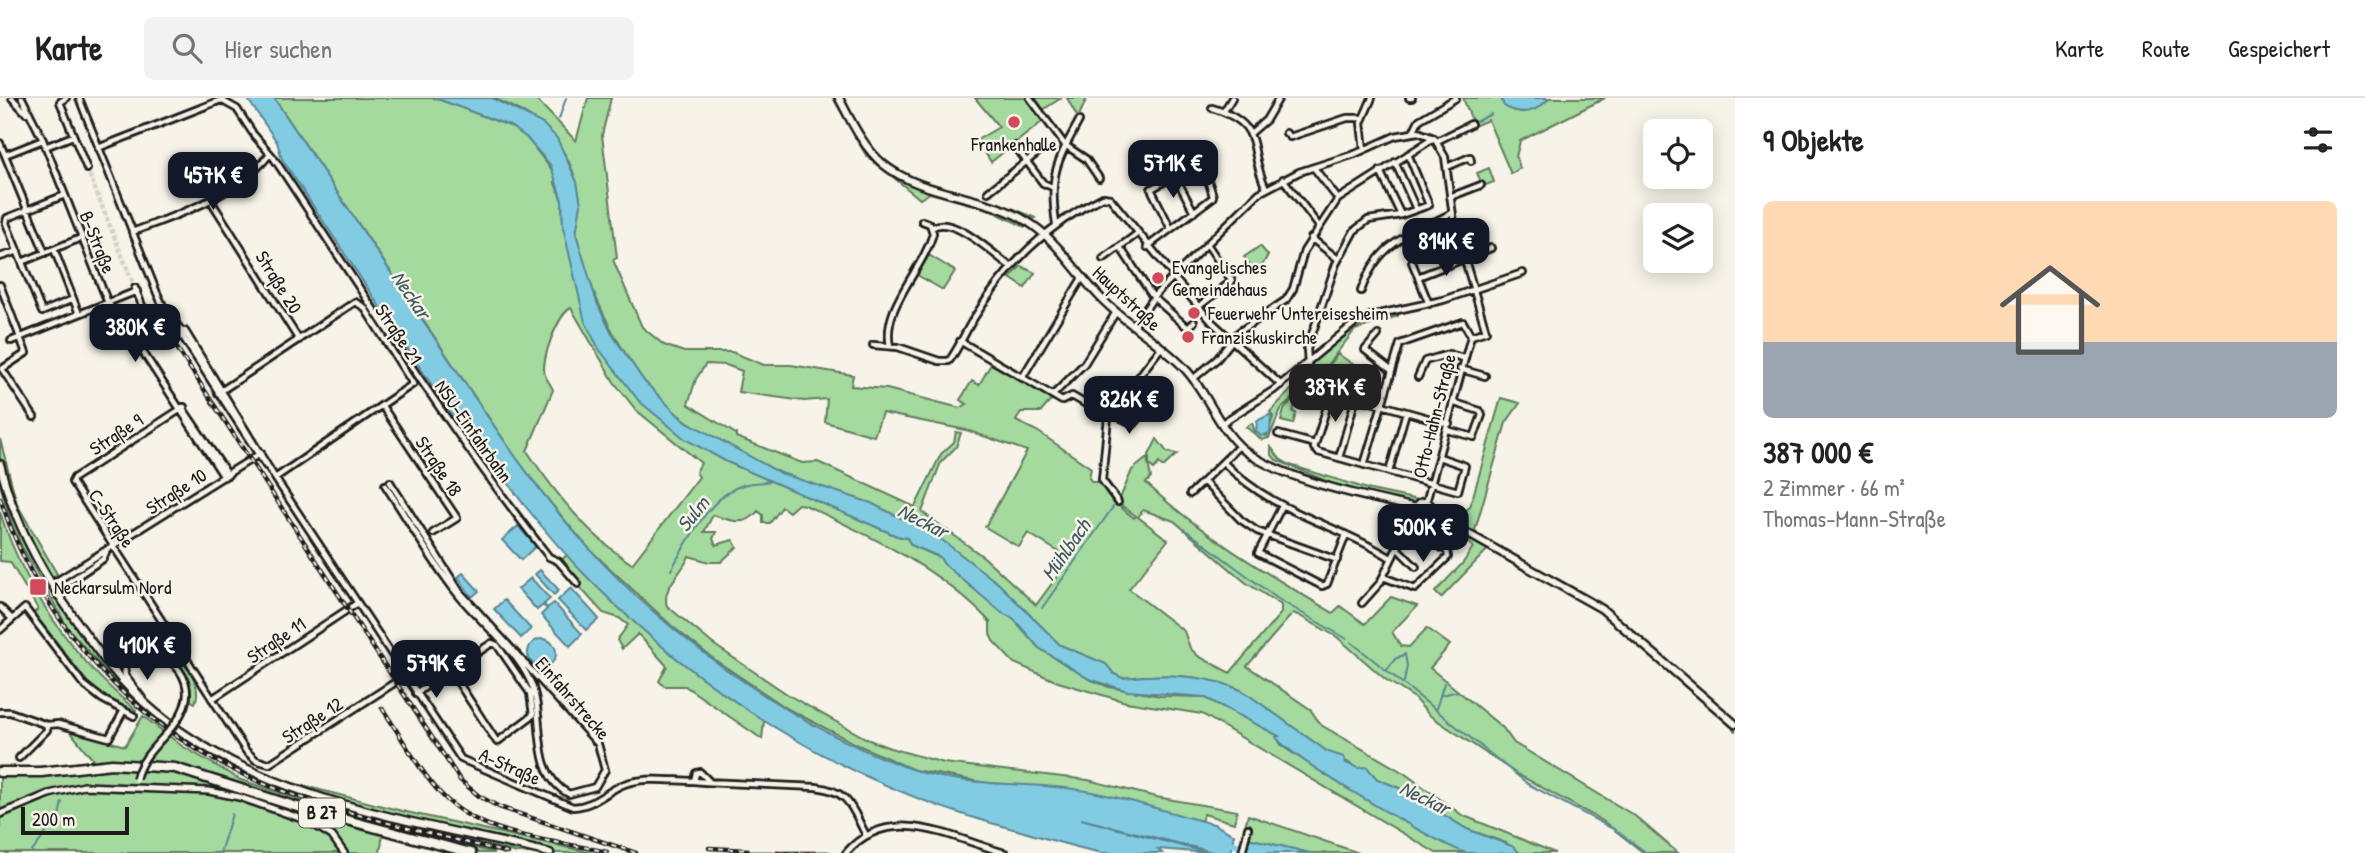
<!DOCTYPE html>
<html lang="de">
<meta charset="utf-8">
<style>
:root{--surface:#fff;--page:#f2f2f2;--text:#222;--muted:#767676;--line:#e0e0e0;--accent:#111827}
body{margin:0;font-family:"Patrick Hand",sans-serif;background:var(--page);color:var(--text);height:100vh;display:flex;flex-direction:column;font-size:26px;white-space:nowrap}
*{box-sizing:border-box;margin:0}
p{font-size:23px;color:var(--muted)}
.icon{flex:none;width:38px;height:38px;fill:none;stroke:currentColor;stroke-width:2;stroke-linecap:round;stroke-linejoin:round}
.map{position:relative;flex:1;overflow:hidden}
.details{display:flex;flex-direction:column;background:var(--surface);width:630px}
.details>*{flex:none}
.controls{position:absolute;left:1643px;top:21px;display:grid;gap:14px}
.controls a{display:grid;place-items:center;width:70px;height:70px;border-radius:10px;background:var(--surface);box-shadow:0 4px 18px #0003;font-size:35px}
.scale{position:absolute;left:21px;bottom:18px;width:108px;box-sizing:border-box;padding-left:7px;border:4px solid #1c1c1c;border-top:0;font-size:19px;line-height:24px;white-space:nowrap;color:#1c1c1c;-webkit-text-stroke:5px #f7f3e8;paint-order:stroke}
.price{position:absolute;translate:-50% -60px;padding:0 16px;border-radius:14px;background:var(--accent);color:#fff;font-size:23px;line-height:46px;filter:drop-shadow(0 2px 4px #0008)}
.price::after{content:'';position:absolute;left:50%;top:42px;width:21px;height:16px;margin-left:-10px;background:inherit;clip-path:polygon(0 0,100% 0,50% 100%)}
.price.selected{background:#222;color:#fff}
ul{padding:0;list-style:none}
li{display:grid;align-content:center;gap:14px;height:371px;padding:0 28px}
li span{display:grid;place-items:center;height:217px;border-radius:10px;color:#555}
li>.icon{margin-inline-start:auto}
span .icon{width:126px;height:126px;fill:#fffc;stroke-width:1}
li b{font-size:30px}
h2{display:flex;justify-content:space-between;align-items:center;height:84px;padding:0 28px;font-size:30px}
header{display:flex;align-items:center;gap:42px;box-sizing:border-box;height:98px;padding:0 35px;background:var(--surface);border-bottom:2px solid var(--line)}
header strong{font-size:33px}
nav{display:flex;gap:38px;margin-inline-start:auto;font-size:24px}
.search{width:490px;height:63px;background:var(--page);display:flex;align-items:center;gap:18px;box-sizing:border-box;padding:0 24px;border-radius:10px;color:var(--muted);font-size:26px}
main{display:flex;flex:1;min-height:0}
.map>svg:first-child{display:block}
.green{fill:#a4da9e;stroke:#607b5d;stroke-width:2;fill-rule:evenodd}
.water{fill:#82cce3;stroke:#598693;stroke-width:2}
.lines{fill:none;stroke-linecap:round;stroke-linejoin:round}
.stream{stroke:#598693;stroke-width:2}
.river{stroke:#82cce3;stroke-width:6}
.minor-tunnel{stroke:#d6d3c9;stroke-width:4.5;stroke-dasharray:4.5 2;stroke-linecap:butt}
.minor-casing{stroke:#1c1c1c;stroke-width:10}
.tertiary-casing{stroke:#1c1c1c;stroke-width:10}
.secondary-casing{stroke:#1c1c1c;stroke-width:11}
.trunk-casing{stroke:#1c1c1c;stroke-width:13}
.minor{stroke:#f7f3e8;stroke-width:4.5}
.tertiary{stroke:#f7f3e8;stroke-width:5}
.secondary{stroke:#f7f3e8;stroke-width:6}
.trunk{stroke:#f7f3e8;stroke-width:8}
.rail-casing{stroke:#1c1c1c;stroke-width:4.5}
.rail{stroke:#f7f3e8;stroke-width:2;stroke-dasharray:5;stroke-linecap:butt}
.minor-bridge-casing{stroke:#1c1c1c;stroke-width:10;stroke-linecap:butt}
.minor-bridge{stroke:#f7f3e8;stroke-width:4.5}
.poi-dot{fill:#d1495b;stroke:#f7f3e8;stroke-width:2.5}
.labels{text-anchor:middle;stroke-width:5;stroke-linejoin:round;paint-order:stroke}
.shield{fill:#f7f3e8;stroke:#5e5c59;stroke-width:2}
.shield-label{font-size:18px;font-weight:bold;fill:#1c1c1c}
.poi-label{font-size:19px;fill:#1c1c1c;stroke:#f7f3e8;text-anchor:start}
.street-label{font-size:19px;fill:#1c1c1c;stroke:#f7f3e8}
.water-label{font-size:21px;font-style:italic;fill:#405a62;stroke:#f7f3e8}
</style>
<header>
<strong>Karte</strong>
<div class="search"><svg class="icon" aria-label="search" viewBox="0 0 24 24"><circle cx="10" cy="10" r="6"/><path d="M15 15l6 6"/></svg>Hier suchen</div>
<nav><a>Karte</a><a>Route</a><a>Gespeichert</a></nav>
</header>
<main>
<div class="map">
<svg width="1735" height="755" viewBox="0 0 1735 755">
<rect width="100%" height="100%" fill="#f7f3e8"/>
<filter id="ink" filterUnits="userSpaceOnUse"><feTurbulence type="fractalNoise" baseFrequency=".0143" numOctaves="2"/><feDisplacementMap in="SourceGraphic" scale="14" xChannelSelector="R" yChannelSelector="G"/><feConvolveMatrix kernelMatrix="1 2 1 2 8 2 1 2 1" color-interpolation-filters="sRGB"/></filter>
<g filter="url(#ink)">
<path class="green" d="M274,0H435L510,28L526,39L555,76V85L562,103L563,129L639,303L725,363L897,438L907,440L911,447L943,461L961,480L1013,520L1039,550L1089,581L1109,589L1161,598L1204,599L1279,638L1277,640L1282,648L1346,690L1467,755H1436L1202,616L1126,604L1058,584L1014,565L993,543L990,536V524C938,469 872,439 805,407L798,406L789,414L782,409L770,425H763V417L758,413C746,429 730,423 713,417L704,434H716L713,441L716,447L733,442L737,449L721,464H709L689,458C683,475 661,489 667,508L713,546L790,598L869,642L890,650L944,665L1088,682L1156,699L1237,713L1234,725L1204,716L1201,723L914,672L858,647L788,611L715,562L673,529L588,450L544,397L513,356ZM571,210L614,284L636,312L701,365L696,374L699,379L632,466C590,439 554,394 527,353L553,292C551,286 547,283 545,277C540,263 558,216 571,210Z
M492,0H535L576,43L588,0H611L602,37L617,160L613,162L642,229L664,247L684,254H732L764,267H791L853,277L851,288L887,291L960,310L967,306L960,302L972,283L979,287L991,266L1053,300L1041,314H1021L1016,323L1037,333L1091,370L1089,380L1092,384H1099L1114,404L1134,420L1136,418L1118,405L1132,372L1147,360L1151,380L1146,385C1201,437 1268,476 1333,515L1340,508L1365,526L1391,499L1417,508L1392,534L1401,548L1409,549L1427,530L1450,547L1430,570L1503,630L1514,645L1635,718L1678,755H1644L1603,723L1517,676L1429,617L1413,599L1385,581L1337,539L1298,517L1293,515L1247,568L1310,611L1321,627L1404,675L1462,717L1555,755H1520L1506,745L1467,731L1399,690L1377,681L1371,674L1358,670L1328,654L1243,593C1206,576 1163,575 1122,580L1114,576L1106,566L1060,547L999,486L889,415C854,396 816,390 779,374C736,356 672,321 644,283C612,239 588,192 577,139C574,127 582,114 580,102C573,50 540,17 492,0ZM706,266L726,267L742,273L738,294L804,303L827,301L825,324L874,338L882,315L966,332L1027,353L985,429L1019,449L1028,435L1070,461L1036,507L985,460L922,414L941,364L956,349L961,335L956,334L954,344L941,356L915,409L818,364L802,365L736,339V336L688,306L696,281ZM1143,412L1174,423L1245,484L1281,507V515L1230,575L1198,558L1190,550L1184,533L1129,491L1168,442L1138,419Z
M833,0H842C853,20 864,43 880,59C918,94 990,97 1035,120L1025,129L988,111L930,95L920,101L866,57Z
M975,0H1061L1038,15L1042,24L991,64L977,42L999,29Z
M1067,0H1087L1078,20Z
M1463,0H1501L1506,9C1523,19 1537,13 1549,0H1605L1520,43L1516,59L1520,70L1511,76L1488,22L1474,28Z
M1489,70L1494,84L1483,88L1477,75Z
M1260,148L1268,157L1257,176L1244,159Z
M929,157L955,173L943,192L917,177Z
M1021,168L1035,175L1025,190L1010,180Z
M1398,215V218L1355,232L1327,267L1319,268L1299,286L1290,303L1281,311L1269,340L1262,342L1246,329L1252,325L1255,334L1267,338L1273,319L1270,314L1306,276L1310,271L1308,268C1342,240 1353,225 1398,215Z
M1338,256L1373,280V281L1366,282L1330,272L1329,268Z
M1294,300L1296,302L1293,314L1296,315L1293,326L1281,323L1284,312Z
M1501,300L1520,305L1506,325L1475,432L1478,437L1598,503L1735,622V632L1597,511L1489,450L1441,500L1435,494L1463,465L1473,449C1462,438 1435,422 1423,429L1430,423L1443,426L1445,417L1434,410L1432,403L1437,408L1464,414L1470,409Z
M0,341L17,406L57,476L43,485L52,502L55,500L111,574L184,637L212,657L246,673L402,713L592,755H517L390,722L253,680L186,643L113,582L68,530L22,449L12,426L0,387Z
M1157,341L1167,354L1177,356L1163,369L1159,365L1154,371L1149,367V357Z
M1271,349L1280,361L1290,367L1371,392L1418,402L1411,406L1331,385L1276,362L1271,356Z
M1392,409L1413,415L1415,423L1411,430L1412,423L1400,417L1384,433L1393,420Z
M0,414C24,489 73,561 136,612L133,615L92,590L34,515L38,511L10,464L0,463Z
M567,457C626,522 694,572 764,623L762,641L685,588H664L659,583L667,568L638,536L622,551L617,542L628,527L619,520L603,515L558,465Z
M162,550C180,555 204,585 195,605L191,603C192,579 181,561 158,552Z
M143,618L182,648L241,682L329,711L494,755H452L383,736L380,755H0V673L94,663L69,632L125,648Z
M1248,717L1359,755H1309L1248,740L1251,729L1245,728Z"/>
<path class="water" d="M247,0H274C330,83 386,167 442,251C488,319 532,388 587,448C671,541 794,629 911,671C963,689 1020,684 1073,691C1120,697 1168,715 1214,726L1234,737L1230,755H1217L1081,721L1208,755L1158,751L1162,755C1144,755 1123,755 1104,755C1075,750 1046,740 1017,732C855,691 710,603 592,484C567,459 544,432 522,404C504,381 489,353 464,336L282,61L277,44Z
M435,0H492L543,26L557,40L577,84L581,106L576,136L597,205L612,236L644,283L682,321L780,375L871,405L937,438L999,486L1060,547L1106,566L1114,576L1122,580C1163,575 1206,576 1243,593L1328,654L1344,659L1346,665L1358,670L1367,669L1377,681L1399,690L1467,731L1512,748L1520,755C1504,755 1482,755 1466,755C1439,747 1290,660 1276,639L1279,638L1204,599L1128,593L1089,581L1039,550L1013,520L1002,515L943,465L940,459L911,447L907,440L897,438L725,363L685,341L639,303L599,251L585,224L563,129L562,103L551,68L526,39L510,28Z
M1501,0H1549C1536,15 1522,18 1504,8Z
M1271,316L1270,335L1261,338L1256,334L1257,323Z
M518,428L536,448L521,462L502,442Z
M540,472L559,492L554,497L535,476Z
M463,475L479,493L472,499L458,479Z
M531,480L550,501L544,506L547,510L554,505L582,536L570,548L541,517L547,511L543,507L537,512L518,491Z
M571,490L599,521L586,532L558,502Z
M504,502L531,531L521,540L494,511Z
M528 555a14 14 0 1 1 28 0a14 14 0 1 1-28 0Z
M1248,740L1310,755H1243Z"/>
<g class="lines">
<path class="stream" d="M559,21L566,0
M1477,23L1491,16
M1187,433L1278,501L1347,541
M671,472C688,443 709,398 743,387C751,384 762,385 771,383
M1042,510L1113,409
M1351,544L1528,686L1615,732L1647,755
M1387,572L1395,561L1405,556L1407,568L1404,584
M1442,597L1458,593
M1436,611L1444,585
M31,755L59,718L62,704
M220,755L232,716"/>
<path class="river" d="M1225,744L1248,750"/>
<path class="minor-tunnel" d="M87,71L135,190"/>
<defs>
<path id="minor" d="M12,0L26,15
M22,0L43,42L108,205L126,228L224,379
M66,0L60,4L87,71
M79,0L157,195L165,212L181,232
M1030,0L1065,47L1086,61L1099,80
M1409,0H1412
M1212,10C1267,27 1246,50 1266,90
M1224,13L1232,0
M1252,34L1266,22L1279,0
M1413,34L1419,22L1456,0
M1286,35L1290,39L1347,20H1361
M254,37L273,59C363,194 449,332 549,459L558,463L578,486
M1437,43L1471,26
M0,45L45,155
M1015,48L1043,85L1052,89
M45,49L73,38
M98,50L221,2L237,11L252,34
M1364,52L1361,25L1372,0
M5,57L43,42
M1395,64L1416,111
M1447,69L1470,59L1471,63
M1314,70L1338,101
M1380,73L1401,117
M1175,78L1194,114
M1283,81L1318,127
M988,94L1041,52
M65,97L7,120L6,125L42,214L73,201
M1450,99L1481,87
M213,106L299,242
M1056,126C1049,77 1056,65 1079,23
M933,129C953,117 993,156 1010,168
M132,134C180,116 236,98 269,57
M1311,140L1338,161
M1120,149L1153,199L1188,230L1194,224
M1147,149L1212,100L1213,98L1203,66L1198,65L1151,91L1171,131
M54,151L79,216
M0,159L18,153
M1103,161L1137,136
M22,164L81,140
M1412,164L1429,206
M1173,179L1212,224L1281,287
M1418,179L1491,150
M0,187L26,255L2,271L34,319
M135,190L154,237
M1361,193C1379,142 1409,138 1452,115
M1198,209L1232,183L1207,146
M1134,228L1156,196L1259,95L1299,74L1355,56L1395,38L1418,34L1434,40L1445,59L1454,125L1486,233L1471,238
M185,237L181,239L178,234L185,233L275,380L461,661L573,709C594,708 604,695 622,687C643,678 672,683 694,683
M1378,237L1365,252L1391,272
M183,239L266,368
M11,243L137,193
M960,243L1062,303L1072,298L1108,319
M873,247L898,249L939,263H949C959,250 965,234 974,220C1007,167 1046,127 1103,99L1110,100L1174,178
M890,248C881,209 924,171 933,135L930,126L922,123
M140,249L154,237H178
M1308,266L1307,251L1336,166L1354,133L1368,122L1401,117L1429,107L1408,56
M1460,271L1485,278
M1418,279L1425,263L1449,256L1463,260
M1022,280L1082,180
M1193,281L1217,261L1239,234L1286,202L1293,191L1304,153L1338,101L1434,40
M1307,290L1330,297
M218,295L355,204L364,209L413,286L275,380
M1053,297L1084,266L1116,214
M382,308L457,420L433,435
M182,309L228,377
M184,309L74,380L72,384L246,653L256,662L269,666L405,578
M1110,315L1134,326L1141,318
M1222,325L1274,292L1356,224L1370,218L1443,202L1523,175
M1447,332L1474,339L1482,317L1480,313L1455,305
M1278,336L1315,346
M1439,359L1465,368L1458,393L1318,354L1314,350L1332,293L1449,326
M1339,360L1356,299
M1223,364C1275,417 1332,423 1391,460
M1364,367L1400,246L1463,224L1471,238
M1389,374L1406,314
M1204,384L1241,422L1257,433L1337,462
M385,387C409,423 430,461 456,494C479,524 515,549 531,585C546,620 529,675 569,696L595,689L605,672L598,646L460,494L390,384
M1190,396L1239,348
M1118,404L1102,382L1108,319L1160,251
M1426,405L1471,238
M1281,410L1258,455L1322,488L1327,486L1346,437
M1397,450L1416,469
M1383,479L1415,491L1448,459L1447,453L1413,432
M52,486L261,355
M55,493L103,461L106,455
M1362,505L1380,485L1397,450L1421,420
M0,509L12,521
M0,532L25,510L83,586L102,601L134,618
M124,566L125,578L142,600
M115,574V567C141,540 187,560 187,596
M416,595L492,545L497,547L530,595L533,617L497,644L450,572
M212,601L356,506
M0,614H10L47,627V632L19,660
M47,627L58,626L109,640L124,612
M710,684L700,674L696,675L694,683L705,684L816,689C850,693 851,709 866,737
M846,755C890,704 951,740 1005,755
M1242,755L1248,730"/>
<path id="tertiary" d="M0,716L49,696L84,688L209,693L239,699L308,723L332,738L344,755"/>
<path id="secondary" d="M839,0C851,23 863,49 883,66C926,101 989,95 1034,128C1062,148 1081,182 1106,205C1131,229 1164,247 1187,273C1210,299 1221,338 1251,357C1290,383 1370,400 1417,410
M0,366C13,422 40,472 73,518C97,553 122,587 155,614C264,704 417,723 550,755
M1416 412a8 8 0 1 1 16 0a8 8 0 1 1-16 0Z
M1431,415L1602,511L1735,626"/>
<path id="trunk" d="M0,674H41L112,666L175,670L294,708L471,755"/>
</defs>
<use href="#minor" class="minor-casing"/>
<use href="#tertiary" class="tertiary-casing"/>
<use href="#secondary" class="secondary-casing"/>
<use href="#trunk" class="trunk-casing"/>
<use href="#minor" class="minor"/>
<use href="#tertiary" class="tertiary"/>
<use href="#secondary" class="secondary"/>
<use href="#trunk" class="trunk"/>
<defs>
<path id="rail" d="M173,244L460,682L479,698L499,709L636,755
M0,400C43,532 142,638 272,689C348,718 429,734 507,755
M382,610C401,638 418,671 441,696C482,740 552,741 607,754
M709,750L748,752
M740,755H828"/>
</defs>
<use href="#rail" class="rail-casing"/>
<use href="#rail" class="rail"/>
<defs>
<path id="minor-bridge" d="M136,681C144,646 184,632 187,596"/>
</defs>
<use href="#minor-bridge" class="minor-bridge-casing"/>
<use href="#minor-bridge" class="minor-bridge"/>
</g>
</g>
<g class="poi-dot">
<circle cx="1014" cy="24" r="7"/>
<circle cx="1158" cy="180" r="7"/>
<circle cx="1194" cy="215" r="7"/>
<circle cx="1188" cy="239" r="7"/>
<rect x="29" y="480" width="18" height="18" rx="3.5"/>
</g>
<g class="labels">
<rect class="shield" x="299" y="700.5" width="46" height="29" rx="5"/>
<g class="shield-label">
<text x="322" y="721">B 27</text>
</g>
<g class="poi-label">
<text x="1014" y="53" text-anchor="middle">Frankenhalle</text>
<text x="1172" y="176">Evangelisches<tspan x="1172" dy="22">Gemeindehaus</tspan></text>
<text x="1208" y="222">Feuerwehr Untereisesheim</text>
<text x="1202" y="246">Franziskuskirche</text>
<text x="54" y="496">Neckarsulm Nord</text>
</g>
<g class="street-label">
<text transform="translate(98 144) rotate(68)" y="7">B-Straße</text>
<text transform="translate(279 184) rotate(58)" y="7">Straße 20</text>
<text transform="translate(1127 200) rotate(43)" y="7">Hauptstraße</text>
<text transform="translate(399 236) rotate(56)" y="7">Straße 21</text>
<text transform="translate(1434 318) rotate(-76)" y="7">Otto-Hahn-Straße</text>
<text transform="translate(474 333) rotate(55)" y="7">NSU-Einfahrbahn</text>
<text transform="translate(116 336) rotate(-33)" y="7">Straße 9</text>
<text transform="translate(439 368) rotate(56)" y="7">Straße 18</text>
<text transform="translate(176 393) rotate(-33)" y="7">Straße 10</text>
<text transform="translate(112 420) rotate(56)" y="7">C-Straße</text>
<text transform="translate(276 542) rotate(-34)" y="7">Straße 11</text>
<text transform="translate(573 600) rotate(49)" y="7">Einfahrstrecke</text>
<text transform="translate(312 622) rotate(-33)" y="7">Straße 12</text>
<text transform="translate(510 668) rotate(24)" y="7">A-Straße</text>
</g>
<g class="water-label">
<text transform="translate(411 197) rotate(56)" y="7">Neckar</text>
<text transform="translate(693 416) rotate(-51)" y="7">Sulm</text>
<text transform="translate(923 423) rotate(27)" y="7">Neckar</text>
<text transform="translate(1066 452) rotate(-55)" y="7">Mühlbach</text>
<text transform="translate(1425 700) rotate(26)" y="7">Neckar</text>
</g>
</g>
</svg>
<div class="controls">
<a><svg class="icon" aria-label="locate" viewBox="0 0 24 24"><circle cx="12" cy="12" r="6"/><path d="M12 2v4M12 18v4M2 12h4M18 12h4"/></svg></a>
<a><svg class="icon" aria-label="layers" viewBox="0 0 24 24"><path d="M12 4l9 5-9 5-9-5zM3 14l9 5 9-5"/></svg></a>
</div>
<div class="scale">200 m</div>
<b class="price" style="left:1173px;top:102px">571K €</b>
<b class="price" style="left:213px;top:114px">457K €</b>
<b class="price" style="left:1446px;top:180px">814K €</b>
<b class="price" style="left:135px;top:266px">380K €</b>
<b class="price selected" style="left:1335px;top:326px">387K €</b>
<b class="price" style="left:1129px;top:338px">826K €</b>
<b class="price" style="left:1423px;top:466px">500K €</b>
<b class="price" style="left:147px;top:584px">410K €</b>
<b class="price" style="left:436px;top:602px">579K €</b>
</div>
<section class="details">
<h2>9 Objekte<svg class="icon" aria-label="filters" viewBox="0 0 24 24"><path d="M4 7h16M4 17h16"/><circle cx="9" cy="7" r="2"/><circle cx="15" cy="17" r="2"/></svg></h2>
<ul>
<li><span style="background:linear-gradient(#ffd9b3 65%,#9aa5b1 0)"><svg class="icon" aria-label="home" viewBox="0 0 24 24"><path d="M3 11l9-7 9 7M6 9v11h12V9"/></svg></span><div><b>387 000 €</b><p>2 Zimmer · 66 m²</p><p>Thomas-Mann-Straße</p></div></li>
</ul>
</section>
</main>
